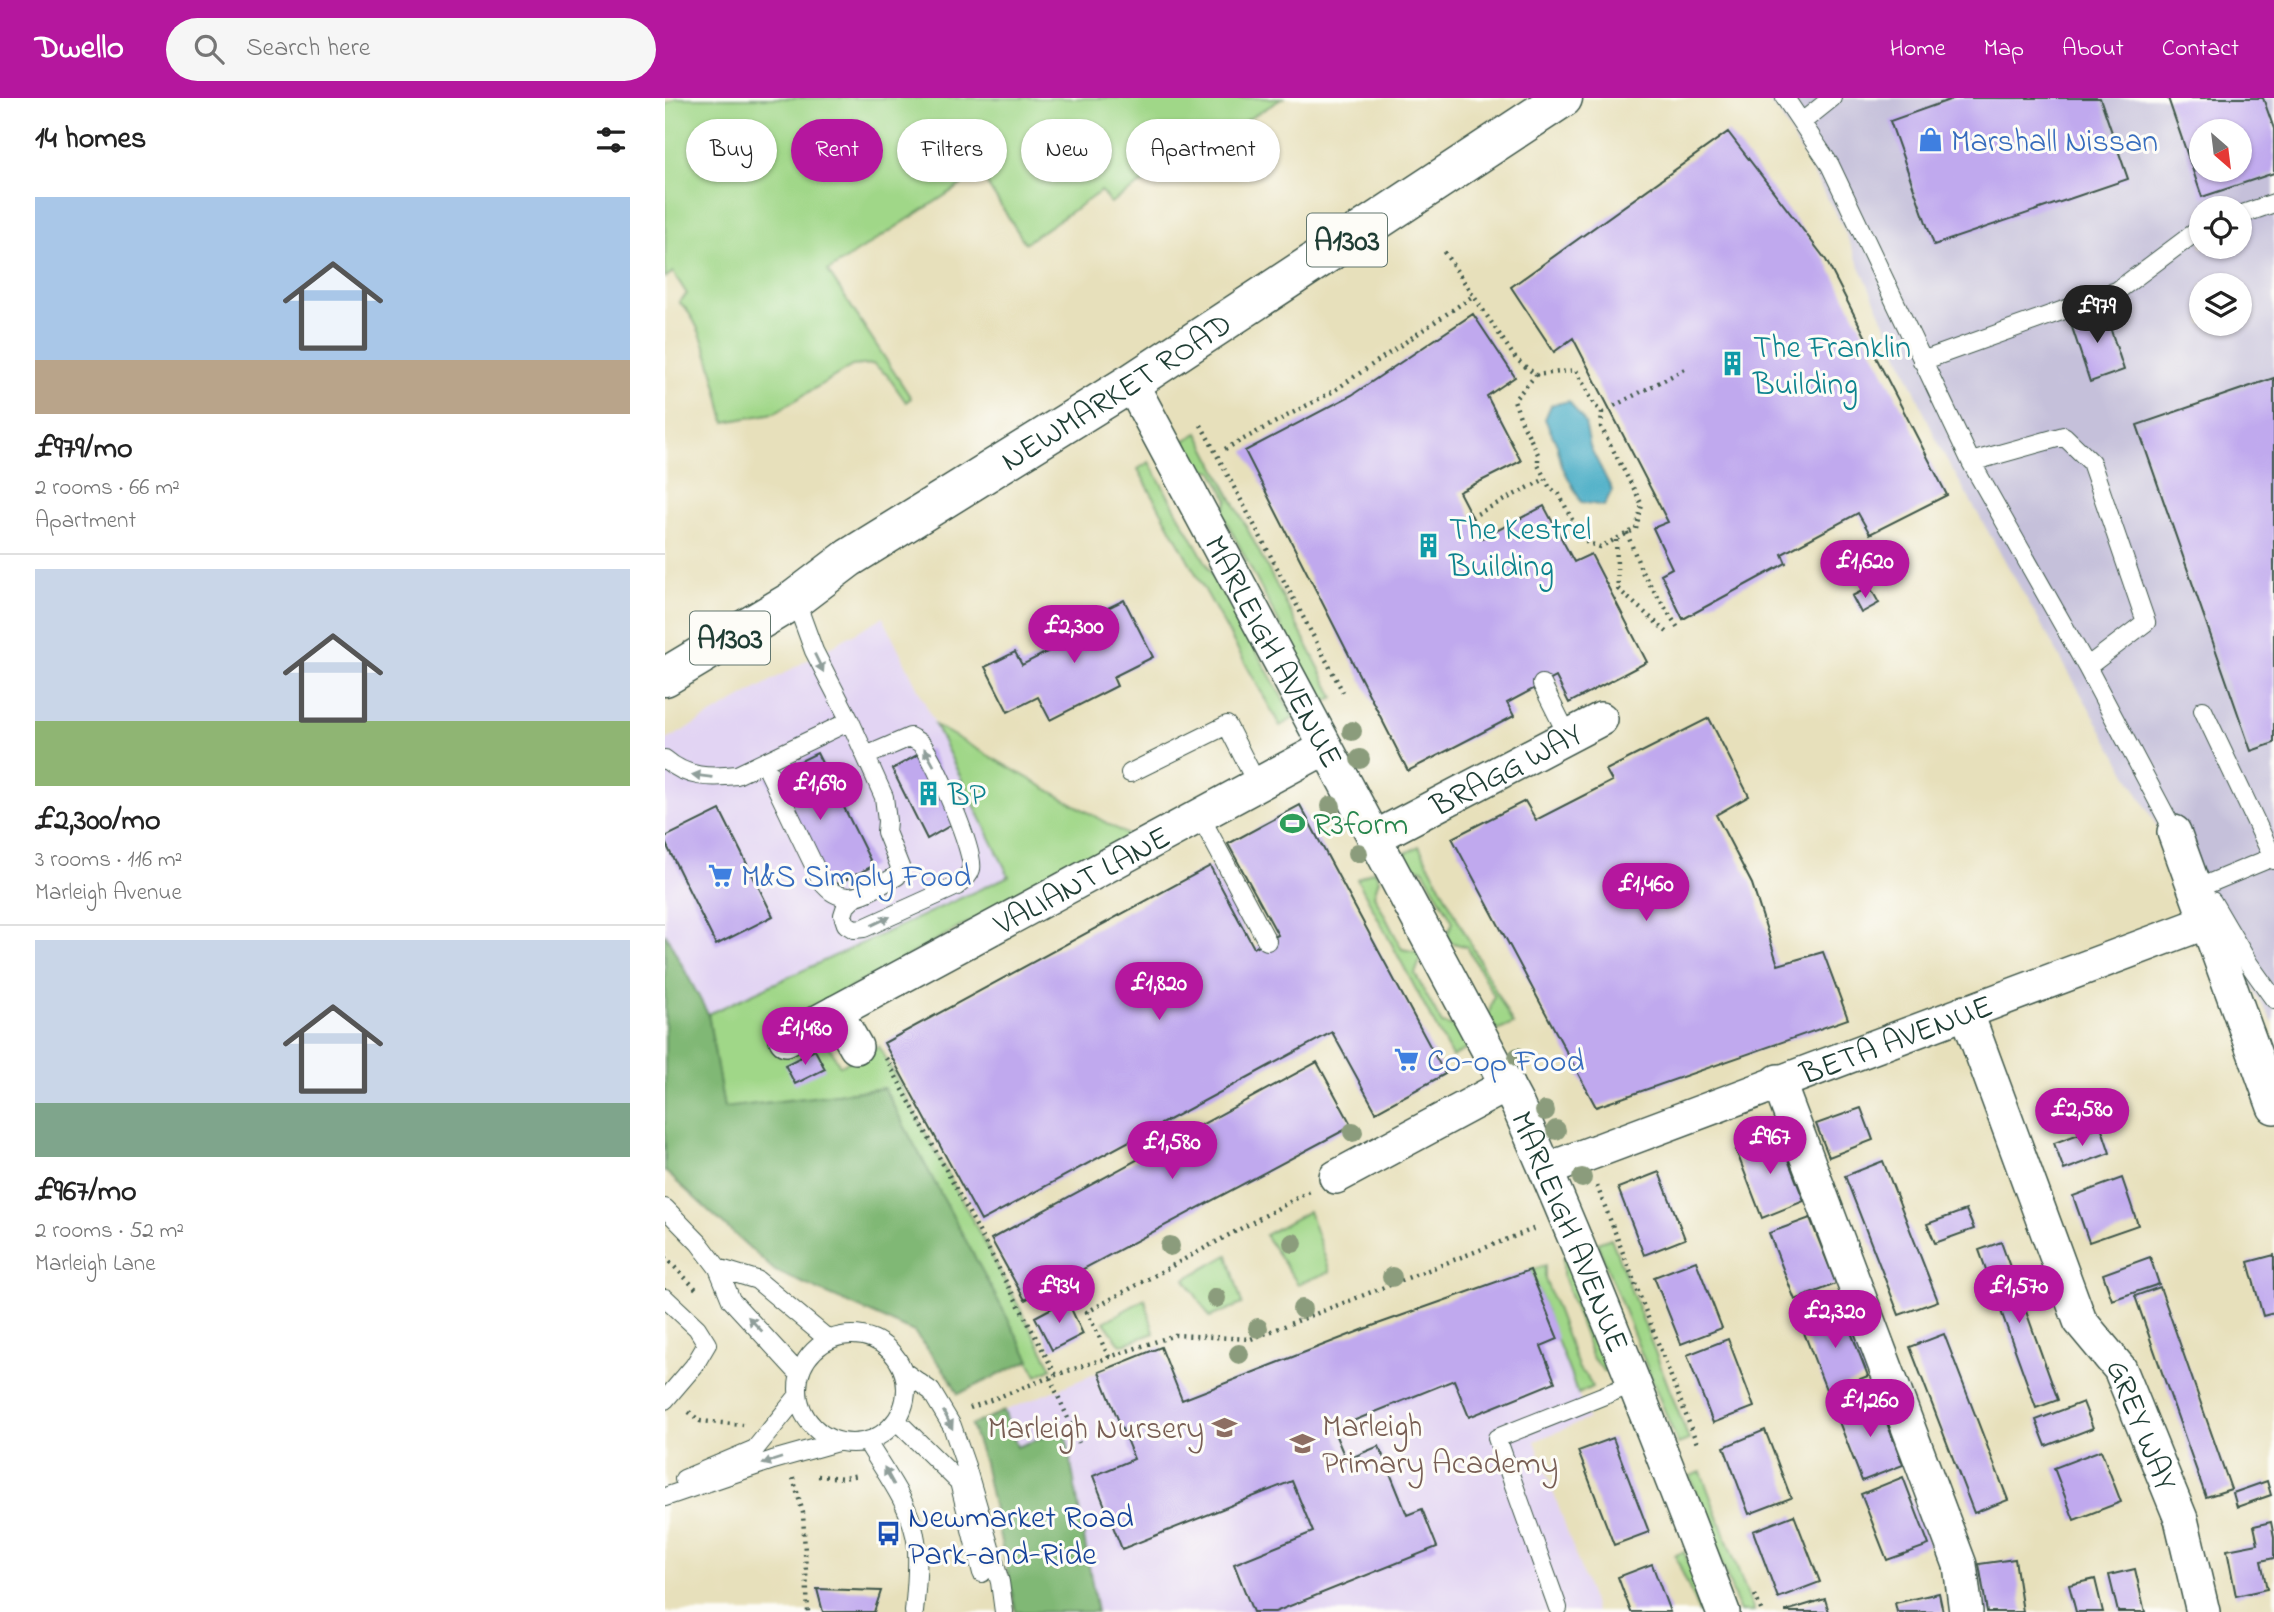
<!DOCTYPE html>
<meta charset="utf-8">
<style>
:root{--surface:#fff;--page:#f6f6f6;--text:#222;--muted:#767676;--line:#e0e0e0;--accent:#b5179e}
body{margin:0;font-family:"Indie Flower",sans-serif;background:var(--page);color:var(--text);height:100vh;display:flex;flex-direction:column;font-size:26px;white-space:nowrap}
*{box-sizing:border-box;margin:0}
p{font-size:23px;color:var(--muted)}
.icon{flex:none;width:38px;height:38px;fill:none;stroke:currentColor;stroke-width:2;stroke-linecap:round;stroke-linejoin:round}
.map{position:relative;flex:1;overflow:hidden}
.drawer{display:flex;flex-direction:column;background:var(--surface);width:665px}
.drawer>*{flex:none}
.banner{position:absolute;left:21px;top:21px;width:665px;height:63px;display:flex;gap:14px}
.needle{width:46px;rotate:152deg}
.controls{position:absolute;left:1524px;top:21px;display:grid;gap:14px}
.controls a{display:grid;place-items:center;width:63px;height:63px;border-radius:50%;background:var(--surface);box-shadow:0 2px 5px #0004;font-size:35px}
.price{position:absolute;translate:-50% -60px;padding:0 16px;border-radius:24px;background:var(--accent);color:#fff;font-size:23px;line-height:46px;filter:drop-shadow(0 2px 4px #0008)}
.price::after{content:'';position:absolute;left:50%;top:42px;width:21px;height:16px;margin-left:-10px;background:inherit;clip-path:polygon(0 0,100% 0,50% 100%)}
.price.active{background:#222;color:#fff}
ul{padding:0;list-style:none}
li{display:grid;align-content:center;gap:14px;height:371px;padding:0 35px}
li+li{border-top:2px solid var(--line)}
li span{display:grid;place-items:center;height:217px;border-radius:0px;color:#555}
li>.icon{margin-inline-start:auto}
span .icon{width:126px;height:126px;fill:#fffc;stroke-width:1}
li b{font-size:30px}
h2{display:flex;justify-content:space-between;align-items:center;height:84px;padding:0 35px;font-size:30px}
.tag{padding:0 24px;border-radius:32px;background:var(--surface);box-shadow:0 2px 5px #0004;font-size:24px;line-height:63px}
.tag.active{background:var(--accent);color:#fff}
header{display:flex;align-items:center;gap:42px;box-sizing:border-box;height:98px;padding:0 35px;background:var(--accent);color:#fff}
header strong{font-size:33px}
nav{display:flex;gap:38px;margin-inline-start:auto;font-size:24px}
.search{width:490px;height:63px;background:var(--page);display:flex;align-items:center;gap:18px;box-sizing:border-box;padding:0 24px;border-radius:38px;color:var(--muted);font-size:26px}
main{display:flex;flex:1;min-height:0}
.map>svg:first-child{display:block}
.built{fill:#e2d4f3}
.industrial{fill:#c5c0da;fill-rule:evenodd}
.green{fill:#a0d788;stroke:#608a5e;stroke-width:2}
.forest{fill:#80b874;stroke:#507a54;stroke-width:2}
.water{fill:#45abc5;stroke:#32747c;stroke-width:2}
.building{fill:#c0a9ee;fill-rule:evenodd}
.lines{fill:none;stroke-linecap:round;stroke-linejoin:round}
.lane-casing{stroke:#3d5548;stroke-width:20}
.street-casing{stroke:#3d5548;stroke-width:36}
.primary-casing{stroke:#3d5548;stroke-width:41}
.path{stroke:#3d5548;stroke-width:4.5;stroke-dasharray:2 5;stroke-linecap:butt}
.lane{stroke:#fff;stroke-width:18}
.street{stroke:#fff;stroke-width:33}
.primary{stroke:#fff;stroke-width:38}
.tree{fill:#8b9c7c}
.oneway{fill:#8f9e9a}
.labels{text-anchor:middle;stroke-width:6;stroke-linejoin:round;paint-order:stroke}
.shield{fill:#fdfcf7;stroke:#62766e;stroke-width:2}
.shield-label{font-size:30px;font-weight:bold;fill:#1f3d34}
.shop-label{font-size:32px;fill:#366cbe;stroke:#fdfcf7;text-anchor:start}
.culture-label{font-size:32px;fill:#0d838f;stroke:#fdfcf7;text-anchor:start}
.street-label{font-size:32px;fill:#1f3d34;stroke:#fdfcf7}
.leisure-label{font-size:32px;fill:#27864d;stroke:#fdfcf7;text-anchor:start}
.education-label{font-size:32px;fill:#785e54;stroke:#fdfcf7;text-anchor:start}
.transit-label{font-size:32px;fill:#164399;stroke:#fdfcf7;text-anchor:start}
</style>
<header>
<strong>Dwello</strong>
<div class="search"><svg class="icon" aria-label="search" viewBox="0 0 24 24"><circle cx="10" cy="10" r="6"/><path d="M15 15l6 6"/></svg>Search here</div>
<nav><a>Home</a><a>Map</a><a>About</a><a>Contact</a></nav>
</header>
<main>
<section class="drawer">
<h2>14 homes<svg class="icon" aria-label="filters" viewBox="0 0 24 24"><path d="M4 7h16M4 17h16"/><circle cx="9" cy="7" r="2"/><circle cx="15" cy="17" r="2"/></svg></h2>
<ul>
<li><span style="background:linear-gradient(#a9c7e8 75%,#b9a48a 0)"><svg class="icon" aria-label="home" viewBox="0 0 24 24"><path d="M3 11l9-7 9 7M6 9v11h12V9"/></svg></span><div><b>£979/mo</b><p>2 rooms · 66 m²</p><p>Apartment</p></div></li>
<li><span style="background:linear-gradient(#c9d6e8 70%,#8fb573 0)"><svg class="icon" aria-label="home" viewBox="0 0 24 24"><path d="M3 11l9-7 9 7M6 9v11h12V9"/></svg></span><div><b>£2,300/mo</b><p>3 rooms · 116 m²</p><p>Marleigh Avenue</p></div></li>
<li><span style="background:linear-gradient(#c9d6e8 75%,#7fa58c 0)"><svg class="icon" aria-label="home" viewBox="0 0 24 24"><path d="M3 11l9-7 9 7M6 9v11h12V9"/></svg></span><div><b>£967/mo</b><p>2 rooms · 52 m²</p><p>Marleigh Lane</p></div></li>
</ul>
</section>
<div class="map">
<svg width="1609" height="1514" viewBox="0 0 1609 1514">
<rect width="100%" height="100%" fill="#fdfcf7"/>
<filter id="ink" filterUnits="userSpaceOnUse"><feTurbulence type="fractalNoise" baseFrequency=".0143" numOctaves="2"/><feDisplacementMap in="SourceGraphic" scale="14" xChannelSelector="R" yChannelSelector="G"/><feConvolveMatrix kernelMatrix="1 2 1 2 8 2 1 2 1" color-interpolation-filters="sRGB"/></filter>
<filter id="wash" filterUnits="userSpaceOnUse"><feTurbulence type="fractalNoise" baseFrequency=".00686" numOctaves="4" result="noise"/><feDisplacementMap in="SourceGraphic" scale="28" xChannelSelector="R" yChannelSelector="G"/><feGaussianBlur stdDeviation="1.57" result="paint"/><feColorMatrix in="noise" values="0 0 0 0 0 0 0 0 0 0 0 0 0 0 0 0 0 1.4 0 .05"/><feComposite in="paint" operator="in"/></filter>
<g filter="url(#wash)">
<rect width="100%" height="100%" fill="#e7e0bb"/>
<path class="built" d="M218,519L344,778L43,916L0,835V643Z
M865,1172L923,1321L870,1343L931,1514H432L400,1332L352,1349L339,1313L496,1249L518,1302L710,1227Z"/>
<path class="industrial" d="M1099,0H1609V926L1537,807L1274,348L1175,123L1114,15ZM1536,33H1575V72H1536ZM1536,110H1575V149H1536ZM1536,187H1575V226H1536Z"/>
<path class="green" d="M11,0H618L445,105L436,93L360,145L315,75L163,173L246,300L241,304L222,277L208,266L187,268L109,315L60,324C52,291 40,225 14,204L22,196L8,174L0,180V7Z
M533,335L669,599L656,606L557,415L563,402L548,373L532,370L519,343Z
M484,364L629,620L615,628L473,371Z
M270,627L466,739L353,797L104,935L117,957L158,937L175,968L214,948L387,1270L372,1278L219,990L59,1011L43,916L344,778Z
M754,748L848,926L832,933L823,918L829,898L802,849L785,844L782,837L788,824L758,771L744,767L739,756Z
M709,772L714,781L709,797L737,851L752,854L756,860L750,876L777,926L794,930L805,949L787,959L692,781Z
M644,1113L665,1174L633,1186L600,1137Z
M946,1140L1024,1342L1013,1346L932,1145Z
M563,1157L577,1206L545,1219L520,1181Z
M903,1158L945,1271L939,1273L928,1261L898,1178V1160Z
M880,1168V1181L914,1271L922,1278L927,1289L913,1296L865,1172Z
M480,1201L489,1235L456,1247L439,1224Z
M1036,1374L1089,1514H1075L1025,1378Z
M1019,1454L1045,1514H1034L1010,1457Z"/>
<path class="forest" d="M0,835L43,916L59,1010L219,990L365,1262L293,1296L285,1280L249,1234L110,1173L0,1073Z
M339,1313L352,1349L400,1331L432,1514H351L319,1365L306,1327Z"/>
<path class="water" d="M904,303L920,325L925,349L947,392L939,408L916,404L897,368L892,347L880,321L886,307Z"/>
<g id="blocks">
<path class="building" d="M1290,0H1435L1463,81L1269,147L1225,23Z
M1503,0H1598L1609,31V75L1537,99ZM1536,33H1575V72H1536Z
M1063,34L1161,162L1282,397L1205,436L1193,415L1117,456L1121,465L1018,521L996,476L1007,470L988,430L1003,424L908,240L889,254L846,189Z
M1439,211L1459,272L1425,284L1405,223Z
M808,216L850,279L822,298L856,363L794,394L818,440L879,408L909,464L926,456L982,564L904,605L891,579L842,605L849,618L743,673L580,353L687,297Z
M1609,280V645L1586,653L1472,327Z
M1205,489L1214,505L1196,515L1187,498Z
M459,502L488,559L448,579L452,588L385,622L373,599L343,614L320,569L350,554L357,567L421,534L416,523Z
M1044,620L1084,698L1051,717L1087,786L1113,867L1158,854L1183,921L931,1009L787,740L860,703L871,722L947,683L941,672Z
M265,650L298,720L262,741L227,671Z
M152,655L208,768L158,793L101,680Z
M635,707L780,976L711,1014L667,934L316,1123L219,945L545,768L589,850L613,837L563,746Z
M55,712L108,818L51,847L0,744V739Z
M150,952L160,971L130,986L120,967Z
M652,964L687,1028L360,1202L326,1141Z
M1196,1010L1208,1042L1164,1059L1151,1026Z
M1436,1028L1445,1055L1399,1072L1389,1045Z
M1113,1036L1139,1103L1097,1120L1071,1052Z
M1218,1063L1273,1203L1234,1217L1180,1078Z
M994,1074L1020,1141L979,1157L953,1090Z
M1457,1080L1473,1127L1424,1144L1408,1098Z
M1301,1112L1309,1131L1270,1145L1262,1126Z
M1145,1120L1171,1186L1130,1202L1104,1135Z
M1336,1144L1393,1302L1371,1310L1314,1152Z
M1609,1157V1215L1598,1218L1583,1164Z
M1485,1159L1494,1186L1447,1202L1438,1176Z
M1031,1163L1057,1230L1016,1246L989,1179Z
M865,1172L893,1241L876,1248L890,1284L804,1319L789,1282L668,1331L681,1362L714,1348L742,1417L757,1411L772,1449L610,1514H588L569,1466L648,1434L627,1383L457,1451L428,1378L469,1361L434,1274L496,1249L517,1302L710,1227Z
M1495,1189L1566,1391L1541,1399L1470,1198Z
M402,1202L418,1236L387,1252L370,1219Z
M1177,1211L1203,1278L1162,1294L1136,1227Z
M1279,1236L1343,1402L1309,1415L1245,1249Z
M1063,1241L1089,1309L1048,1325L1022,1257Z
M1212,1299L1238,1367L1197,1383L1171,1316Z
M1418,1304L1428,1330L1381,1348L1371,1322Z
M1100,1332L1126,1400L1084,1416L1059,1349Z
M948,1340L984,1434L949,1447L913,1353Z
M1436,1352L1456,1404L1409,1422L1389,1370Z
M1238,1379L1264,1447L1222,1462L1196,1396Z
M1602,1383L1606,1397L1572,1409L1568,1395Z
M1129,1417L1155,1484L1113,1500L1088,1433Z
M1606,1424L1609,1439V1460L1596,1463L1602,1491L1571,1498L1562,1452L1593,1446L1589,1428Z
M1350,1461L1358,1514H1322L1314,1466Z
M987,1466L1005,1514H966L953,1479Z
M1470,1471L1480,1514H1453L1444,1477Z
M1430,1481L1438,1514H1411L1404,1487Z
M152,1491L216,1493L209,1514H158Z
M1274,1495L1278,1514H1232L1230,1505Z
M1160,1501L1164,1514H1121V1513Z"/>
</g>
</g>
<g filter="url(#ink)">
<use href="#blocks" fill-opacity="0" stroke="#3d5548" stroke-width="2"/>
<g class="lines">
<defs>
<path id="lane" d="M1120,0L1165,67L1306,364L1422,569L1512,739
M1137,24L1167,0
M1575,117L1609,105
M1257,263L1452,193L1536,130
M1306,364L1399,338L1426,364L1481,524L1422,569
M877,586L903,638
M1538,612L1609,762
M0,661C22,680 45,680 72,677L185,623L149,553L130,501
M100,666L157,784C180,814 205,792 232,778L235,769L221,734L222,723L219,699L185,623
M465,675L562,627L592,686
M535,718L602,843
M1538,788L1608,759
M189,800L181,808L178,817L181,826L189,831L199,830L292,788C297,783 304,779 306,771C311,756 270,663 258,648C255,644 250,642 245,639L201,658
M1547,803L1584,866L1609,901
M0,1110L34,1145L53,1170L66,1202L135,1277
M53,1170L92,1182L164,1242
M0,1200L32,1230L42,1246L29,1268L0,1302
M133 1291a54 54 0 1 1 108 0a54 54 0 1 1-108 0Z
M238,1273L266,1293L287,1328L301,1368L335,1484L339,1514
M232,1323L294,1384L317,1475
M202,1344C219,1373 243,1403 250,1437C255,1457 251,1493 249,1514
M19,1381L90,1351L133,1298
M0,1399L108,1362L172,1344
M893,1510L832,1340L970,1285"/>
<g id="street">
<path id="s1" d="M466,285L852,1006C926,1173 993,1343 1058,1514"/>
<path d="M1509,734L1609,1009"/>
<path id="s2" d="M709,740L936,621"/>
<path id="s3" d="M1301,913L1415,1223L1455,1271L1516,1421L1538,1514"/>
<path d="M171,914L191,949"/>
<path id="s4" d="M121,941L660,650"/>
<path d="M1113,983L1295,1467L1301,1514"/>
<path id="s5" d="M881,1072L1542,824"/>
<path d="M671,1079L842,987"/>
</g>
<g id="primary">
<path id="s6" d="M0,579L130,501L184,460L466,285L898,0"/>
</g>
</defs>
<use href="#lane" class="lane-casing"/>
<use href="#street" class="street-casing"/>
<use href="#primary" class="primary-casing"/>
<path class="path" d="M779,154L851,261L871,277L849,302L856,322L873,356V367L885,390L894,396L918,443L935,449L971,431L977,407L936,329L937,314L930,308L911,272L871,277
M943,311L1020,271
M536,327L678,594
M560,351L667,294L808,198
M806,419L880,381
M962,435L977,474L1013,530
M951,442L953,491L1003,535
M221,960L391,1277
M932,1088L1033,1348
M0,1159L32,1192
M444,1259L422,1214L645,1093
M385,1280L414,1345
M305,1310L391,1277L510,1237L586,1241L871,1130
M24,1314L35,1323L78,1327
M153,1378L179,1380L193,1377
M128,1380L138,1415L143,1514
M1090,1497L1097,1514"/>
<use href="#lane" class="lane"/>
<use href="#street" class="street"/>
<use href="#primary" class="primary"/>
</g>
<g class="tree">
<circle cx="687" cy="633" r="10"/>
<circle cx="695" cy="661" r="10"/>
<circle cx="666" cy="708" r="10"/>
<circle cx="693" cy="755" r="10"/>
<circle cx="853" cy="959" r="10"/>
<circle cx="880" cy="1013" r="10"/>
<circle cx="891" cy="1032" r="10"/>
<circle cx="688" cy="1034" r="10"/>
<circle cx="917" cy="1080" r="10"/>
<circle cx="628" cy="1145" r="10"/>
<circle cx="505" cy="1148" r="10"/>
<circle cx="727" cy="1179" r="10"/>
<circle cx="551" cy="1200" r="10"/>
<circle cx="637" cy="1211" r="10"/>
<circle cx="593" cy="1230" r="10"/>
<circle cx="574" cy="1256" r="10"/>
</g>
<defs><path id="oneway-solid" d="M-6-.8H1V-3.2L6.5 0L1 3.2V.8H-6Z" transform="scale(1.75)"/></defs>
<g class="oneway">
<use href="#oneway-solid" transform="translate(154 565) rotate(64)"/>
<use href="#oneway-solid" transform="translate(264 659) rotate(-119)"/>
<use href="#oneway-solid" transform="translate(37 678) rotate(-173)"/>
<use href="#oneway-solid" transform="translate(216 823) rotate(-25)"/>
<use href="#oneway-solid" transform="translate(90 1226) rotate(-134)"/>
<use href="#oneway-solid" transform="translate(283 1322) rotate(63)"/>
<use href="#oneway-solid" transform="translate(107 1363) rotate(162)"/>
<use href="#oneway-solid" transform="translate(224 1378) rotate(-119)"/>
</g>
</g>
<defs>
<symbol id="shop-bare" viewBox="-9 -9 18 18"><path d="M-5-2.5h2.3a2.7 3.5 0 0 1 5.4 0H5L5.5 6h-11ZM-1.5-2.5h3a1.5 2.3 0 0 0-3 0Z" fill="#3f7fe0" stroke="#fdfcf7" stroke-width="2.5" paint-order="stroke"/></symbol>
<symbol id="building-bare" viewBox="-9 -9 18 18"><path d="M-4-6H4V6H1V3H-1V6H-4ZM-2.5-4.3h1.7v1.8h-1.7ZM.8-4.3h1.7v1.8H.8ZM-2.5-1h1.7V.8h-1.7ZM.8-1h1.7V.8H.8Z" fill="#0f9aa8" stroke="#fdfcf7" stroke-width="2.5" paint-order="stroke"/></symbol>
<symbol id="stadium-bare" viewBox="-9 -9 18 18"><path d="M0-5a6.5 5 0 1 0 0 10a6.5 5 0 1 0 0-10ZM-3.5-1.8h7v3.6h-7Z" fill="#2e9e5b" stroke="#fdfcf7" stroke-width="2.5" paint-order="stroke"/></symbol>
<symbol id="supermarket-bare" viewBox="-9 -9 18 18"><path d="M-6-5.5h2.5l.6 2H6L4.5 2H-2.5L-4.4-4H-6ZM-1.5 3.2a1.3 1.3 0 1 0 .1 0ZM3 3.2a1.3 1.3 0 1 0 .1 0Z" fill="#3f7fe0" stroke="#fdfcf7" stroke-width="2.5" paint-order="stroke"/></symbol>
<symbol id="school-bare" viewBox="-9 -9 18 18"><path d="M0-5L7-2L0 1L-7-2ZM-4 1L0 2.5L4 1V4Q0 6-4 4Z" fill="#8d6e63" stroke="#fdfcf7" stroke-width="2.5" paint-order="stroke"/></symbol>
<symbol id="bus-bare" viewBox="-9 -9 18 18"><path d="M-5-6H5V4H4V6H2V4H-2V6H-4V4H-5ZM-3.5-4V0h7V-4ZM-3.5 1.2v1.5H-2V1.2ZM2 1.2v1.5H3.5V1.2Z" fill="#1a4fb4" stroke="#fdfcf7" stroke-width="2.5" paint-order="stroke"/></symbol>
</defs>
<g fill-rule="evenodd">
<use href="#shop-bare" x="1248" y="24" width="35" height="35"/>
<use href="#building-bare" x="1050" y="248" width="35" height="35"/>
<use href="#building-bare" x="746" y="430" width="35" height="35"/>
<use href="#building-bare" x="246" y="678" width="35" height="35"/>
<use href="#stadium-bare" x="610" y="708" width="35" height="35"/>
<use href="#supermarket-bare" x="38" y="760" width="35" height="35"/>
<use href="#supermarket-bare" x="724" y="944" width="35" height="35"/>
<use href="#school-bare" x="542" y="1312" width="35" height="35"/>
<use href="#school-bare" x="620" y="1328" width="35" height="35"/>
<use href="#bus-bare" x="206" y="1418" width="35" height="35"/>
</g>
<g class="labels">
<g class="shield">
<rect x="642" y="115.5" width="80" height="53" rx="5"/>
<rect x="25" y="513.5" width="80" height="53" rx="5"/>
</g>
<g class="shield-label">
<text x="682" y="152">A1303</text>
<text x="65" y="550">A1303</text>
</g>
<g class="shop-label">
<text x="1286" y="53">Marshall Nissan</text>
<text x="76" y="788">M&amp;S Simply Food</text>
<text x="762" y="973">Co-op Food</text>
</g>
<g class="culture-label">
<text x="1088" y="259">The Franklin<tspan x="1088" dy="37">Building</tspan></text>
<text x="784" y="441">The Kestrel<tspan x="784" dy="37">Building</tspan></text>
<text x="283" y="707">BP</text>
</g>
<g class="street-label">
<text dy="11" stroke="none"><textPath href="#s6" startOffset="534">NEWMARKET ROAD</textPath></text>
<text dy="11" stroke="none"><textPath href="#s1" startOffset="304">MARLEIGH AVENUE</textPath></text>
<text dy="11" stroke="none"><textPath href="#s2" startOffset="149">BRAGG WAY</textPath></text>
<text dy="11" stroke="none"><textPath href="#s4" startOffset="336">VALIANT LANE</textPath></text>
<text dy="11" stroke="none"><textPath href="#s5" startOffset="374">BETA AVENUE</textPath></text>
<text dy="11" stroke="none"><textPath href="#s1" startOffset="956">MARLEIGH AVENUE</textPath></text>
<text dy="11" stroke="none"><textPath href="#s3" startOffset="452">GREY WAY</textPath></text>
</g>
<g class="leisure-label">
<text x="648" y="736">R3form</text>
</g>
<g class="education-label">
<text x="657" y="1338">Marleigh<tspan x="657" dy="37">Primary Academy</tspan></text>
<text x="539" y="1340" text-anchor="end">Marleigh Nursery</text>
</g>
<g class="transit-label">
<text x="243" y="1429">Newmarket Road<tspan x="243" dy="37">Park-and-Ride</tspan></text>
</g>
</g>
</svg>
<div class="controls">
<a><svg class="needle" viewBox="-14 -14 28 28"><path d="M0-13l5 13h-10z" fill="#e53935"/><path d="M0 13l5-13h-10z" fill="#767676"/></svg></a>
<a><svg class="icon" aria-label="locate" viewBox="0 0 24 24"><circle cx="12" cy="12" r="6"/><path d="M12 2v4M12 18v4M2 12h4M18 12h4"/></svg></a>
<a><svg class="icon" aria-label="layers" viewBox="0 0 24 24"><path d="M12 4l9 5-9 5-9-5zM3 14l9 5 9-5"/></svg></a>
</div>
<b class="price active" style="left:1432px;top:247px">£979</b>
<b class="price" style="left:1200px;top:502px">£1,620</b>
<b class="price" style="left:409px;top:567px">£2,300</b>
<b class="price" style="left:155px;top:724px">£1,690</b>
<b class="price" style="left:981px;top:825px">£1,460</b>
<b class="price" style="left:494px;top:924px">£1,820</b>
<b class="price" style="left:140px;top:969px">£1,480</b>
<b class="price" style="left:1417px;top:1050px">£2,580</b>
<b class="price" style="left:1105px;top:1078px">£967</b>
<b class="price" style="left:507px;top:1083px">£1,580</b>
<b class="price" style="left:394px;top:1227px">£934</b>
<b class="price" style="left:1354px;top:1227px">£1,570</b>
<b class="price" style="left:1170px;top:1252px">£2,320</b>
<b class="price" style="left:1205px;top:1341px">£1,260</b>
<div class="banner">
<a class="tag">Buy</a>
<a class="tag active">Rent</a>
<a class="tag">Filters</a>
<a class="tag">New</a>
<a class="tag">Apartment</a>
</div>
</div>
</main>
